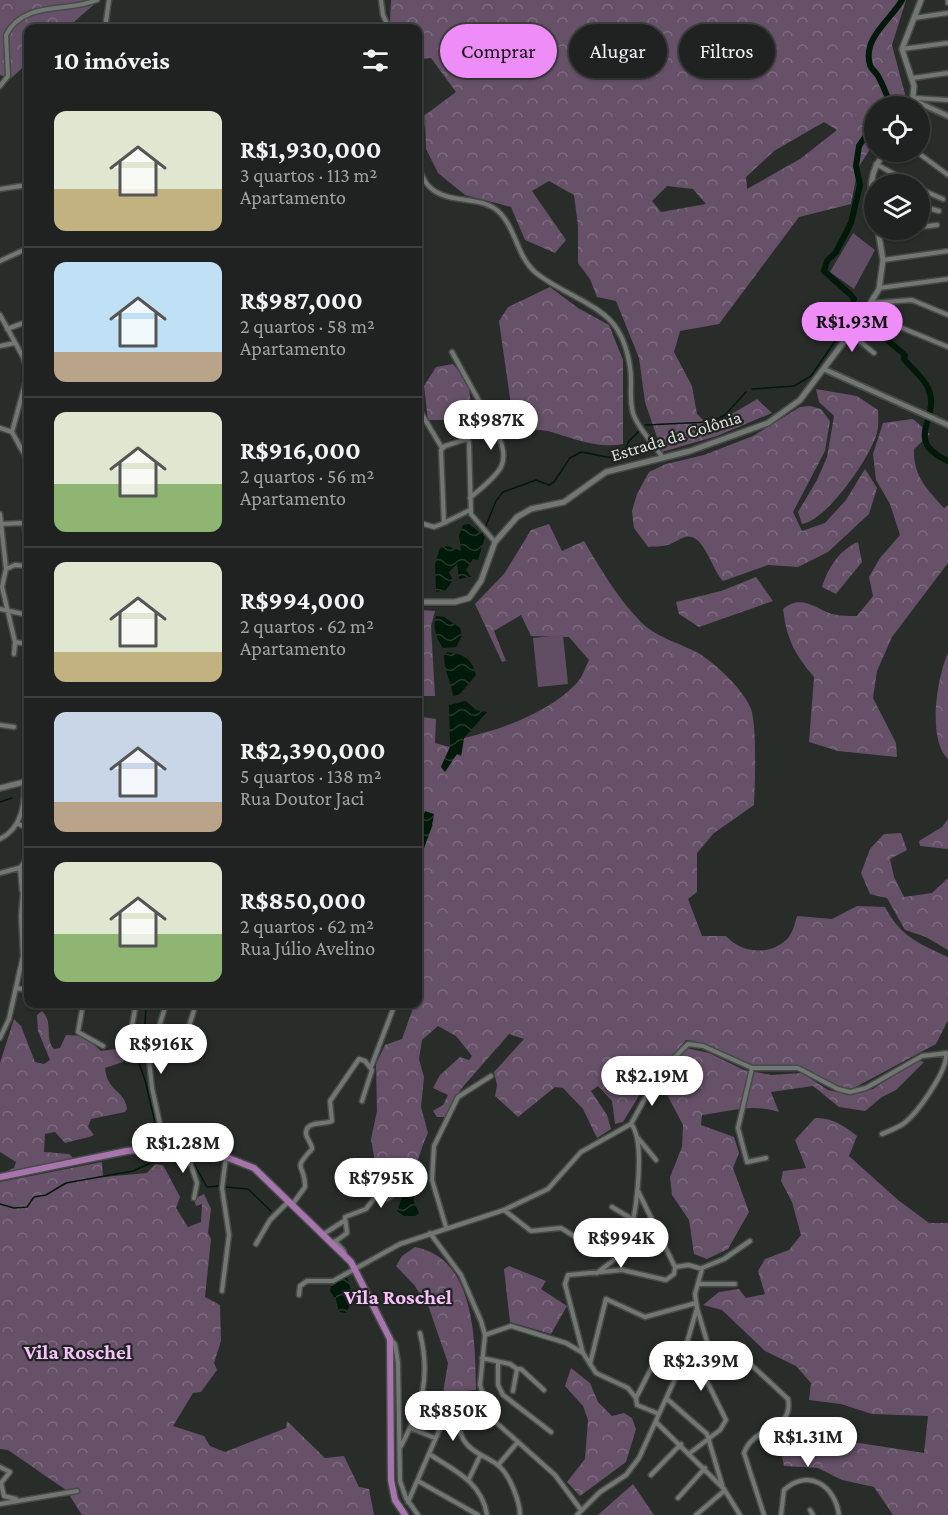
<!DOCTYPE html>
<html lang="pt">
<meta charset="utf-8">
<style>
:root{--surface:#1f2220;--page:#272a29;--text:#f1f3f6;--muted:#a1a4a5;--line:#3c3f3e;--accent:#ee8cf8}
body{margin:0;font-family:"Crimson Pro",serif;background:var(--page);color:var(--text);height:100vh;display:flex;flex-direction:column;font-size:22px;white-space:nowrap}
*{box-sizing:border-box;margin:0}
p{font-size:20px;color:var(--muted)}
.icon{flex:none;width:33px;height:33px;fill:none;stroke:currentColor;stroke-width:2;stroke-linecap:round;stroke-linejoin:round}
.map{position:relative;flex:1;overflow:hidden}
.drawer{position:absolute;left:24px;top:24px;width:398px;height:984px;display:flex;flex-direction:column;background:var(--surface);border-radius:12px;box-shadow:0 2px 4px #0004,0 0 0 2px var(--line)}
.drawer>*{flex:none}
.hud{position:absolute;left:440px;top:24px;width:418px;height:54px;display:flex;gap:12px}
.tools{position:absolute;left:864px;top:96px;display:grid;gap:12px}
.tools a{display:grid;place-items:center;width:66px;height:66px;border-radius:50%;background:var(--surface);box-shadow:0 2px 4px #0004,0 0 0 2px var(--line);font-size:30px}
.price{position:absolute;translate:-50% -51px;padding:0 14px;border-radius:21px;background:#fff;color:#222;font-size:20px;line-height:39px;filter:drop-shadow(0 2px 3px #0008)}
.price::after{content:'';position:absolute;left:50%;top:36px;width:18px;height:14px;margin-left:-9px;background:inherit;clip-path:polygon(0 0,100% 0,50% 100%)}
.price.active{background:var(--accent);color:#111}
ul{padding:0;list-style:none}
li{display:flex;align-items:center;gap:18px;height:150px;padding:0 30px}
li+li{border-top:2px solid var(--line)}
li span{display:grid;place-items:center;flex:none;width:168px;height:120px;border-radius:12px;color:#555}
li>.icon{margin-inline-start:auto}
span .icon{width:72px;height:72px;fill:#fffc;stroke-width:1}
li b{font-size:26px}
h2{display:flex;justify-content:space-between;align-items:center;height:72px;padding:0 30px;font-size:26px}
.chip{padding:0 21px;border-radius:27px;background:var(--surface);box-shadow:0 2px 4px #0004,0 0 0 2px var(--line);font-size:21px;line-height:54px}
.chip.active{background:var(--accent);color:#111}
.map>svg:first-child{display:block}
.forest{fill:url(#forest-crowns);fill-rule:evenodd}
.pitch{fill:#624e64}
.water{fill:url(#water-waves)}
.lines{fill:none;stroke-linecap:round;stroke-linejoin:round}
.stream{stroke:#011909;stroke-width:1.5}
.river{stroke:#011909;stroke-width:6}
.minor-casing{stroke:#474b48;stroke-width:7}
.tertiary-casing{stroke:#474b48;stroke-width:8}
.secondary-casing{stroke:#474b48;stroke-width:8}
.primary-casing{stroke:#474b48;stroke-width:9}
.minor{stroke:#727774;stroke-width:4}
.tertiary{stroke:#727774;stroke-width:4.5}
.secondary{stroke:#727774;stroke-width:5}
.primary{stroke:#a774ae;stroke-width:6}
.labels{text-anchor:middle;stroke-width:4.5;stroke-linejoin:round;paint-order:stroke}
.street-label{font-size:18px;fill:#dde0dd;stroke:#1f2420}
.quarter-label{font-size:21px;font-weight:bold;fill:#f9c2fe;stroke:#1f2420}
</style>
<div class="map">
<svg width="948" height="1515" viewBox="0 0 948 1515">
<defs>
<pattern id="forest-crowns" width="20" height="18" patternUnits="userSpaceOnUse" patternTransform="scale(1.5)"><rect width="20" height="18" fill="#665168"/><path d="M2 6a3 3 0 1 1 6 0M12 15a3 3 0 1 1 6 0" fill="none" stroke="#7b6a7d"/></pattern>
<pattern id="water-waves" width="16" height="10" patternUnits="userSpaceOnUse" patternTransform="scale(1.5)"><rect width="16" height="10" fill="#011909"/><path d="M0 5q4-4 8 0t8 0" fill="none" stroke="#263a2c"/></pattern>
</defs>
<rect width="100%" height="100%" fill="#292d2a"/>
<path class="forest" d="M0,0H99L67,28H28V63L10,79L0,75Z
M391,0H906L892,45L906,98L900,106H874V143L858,168L851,204L799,217L719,324L680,331L674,352L692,386L697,414L710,427L757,399L772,413L717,436L662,452L645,402L639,358L616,301L597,297L590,279L578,263V226L574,195L549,181L532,191L566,240L555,253L525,240L511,207L465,195L438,173L426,149L425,115L456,92L431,58L417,59V28H393L390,23ZM824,122L837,130L800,159L747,189L746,177L774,151ZM667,186L693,189L706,204L661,212L652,201Z
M550,287L578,308L609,325L623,360V444C596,449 573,438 548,431C539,429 528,431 519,431L511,405L499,321L508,307Z
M453,364L468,382L472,411L453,420H428L424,386L436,367Z
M816,389L857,396L878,410C878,417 879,426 877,433C870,458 827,520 802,524L798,512L817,480L827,457L834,416L819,402Z
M810,406L821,409L830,421L825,451L793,512L802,531L825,523L846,500L865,469L877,488L869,514L828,552L798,567L768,565L723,581C712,571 704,532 685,537C678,539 673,544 667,545C661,547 654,546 648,547L634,528L632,511L637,494L649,472L666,464L704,455L753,436L800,407Z
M913,419L930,434L914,449C913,476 927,489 944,508L948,505V563L892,637L877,671L873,698L896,743L897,757L838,751L809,742L814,677C794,653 787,640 783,609C802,594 814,608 832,614C840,616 849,616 857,616L873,596L869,577L880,558L900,535L890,504L876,480L873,454L883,423Z
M549,524L562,551L584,541C600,568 617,597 639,620C656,638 678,642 698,653C715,663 744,690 751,709C757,726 755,784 754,805L714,833L697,853V892L688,899L702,936H726C742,954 771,956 788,938C793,932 795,923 797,916L832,919L857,906L885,907C901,937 918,943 948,957V1020L936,1044L852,1089L842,1088L798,1065L760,1067L746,1064L694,1041L686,1040L640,1094L623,1122L615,1124L612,1101L598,1086L591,1091L607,1115L611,1129L597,1138L583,1109L563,1088L555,1087L518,1117L495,1096L497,1085L494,1072L524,1039L509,1034L461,1089L445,1117H437L433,1111L443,1105L448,1095L433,1088L440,1075L460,1057L469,1060L472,1056L456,1036L438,1026L422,1040L419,1059L424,1077L421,1107L428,1133C414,1162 418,1184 388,1202L381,1198L371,1139L377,1111L376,1064L385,1045L402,1039L412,1011L407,1004H417V867H419L421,852L433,825L421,816L417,832V610L435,611L431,626L435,696H421L422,717L436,719L435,743L450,747L441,767L457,754L461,756L464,738C502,729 548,713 576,684C582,678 585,668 589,660L569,637L531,636L521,615L494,631L506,661L502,662L475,604L504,574L531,530Z
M858,542L862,562L836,594L822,587C828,568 839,550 858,542Z
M756,577L773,601L699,627L679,614L676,602L721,591Z
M948,653V759C927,739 937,677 948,653Z
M948,819V849L920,846L919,841L942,827Z
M901,833L907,850L890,859L894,877L904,897L932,893L948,878V950L926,937L905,930L887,898L870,894L861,873L870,849L884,834Z
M42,1011C54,1023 44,1038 54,1049L60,1048L66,1035L84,1036L101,1051L116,1049L125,1051L123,1062L105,1068C107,1092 125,1090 127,1109L125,1112L91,1119L88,1127L94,1135C90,1138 73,1140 65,1143L55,1132L45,1134L44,1152L69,1154L73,1158L8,1174L5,1172L14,1168L16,1162L0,1152V1063L14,1019L21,1026L35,1062L44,1064L50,1060L38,1031L37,1015Z
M686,1048L709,1053L744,1070L772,1075L802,1073L828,1090L851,1095L873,1089L917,1060L924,1062L896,1090L882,1097L865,1111L839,1107L813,1086L771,1092L779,1112C751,1103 729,1112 702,1115L701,1125L734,1137L739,1153L733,1168L749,1212L728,1249L707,1259L694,1254L689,1220L672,1195L670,1177L682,1147L683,1125L662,1085V1079Z
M815,1118C831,1117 845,1126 857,1136L849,1156L898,1200L929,1223H948V1515H893L874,1487L842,1480L818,1468L784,1466L781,1451L799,1428L829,1419L833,1439L924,1453L928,1416L872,1414L841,1404L809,1400L811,1383L796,1366L765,1351L722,1310L703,1305L719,1292L739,1289L746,1298L765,1294L758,1271L765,1259L789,1250L801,1235L792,1202L781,1181L783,1171L806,1168L795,1140Z
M102,1162L103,1177L147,1173L155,1164L163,1165L180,1197L176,1208L188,1227L201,1222L202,1204L196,1206L194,1199L204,1194L211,1209L208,1233L211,1239L205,1297L220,1305L221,1341L214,1363L217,1370L201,1392L193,1393L173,1426L204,1436L210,1446L225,1452L286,1428L287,1421L325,1458L344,1456L359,1487L369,1489L374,1515H82L66,1490L8,1450L0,1449V1182Z
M415,1247C476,1258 475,1342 476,1390L443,1393L448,1363L429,1308L415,1286L396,1266L402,1256Z
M509,1266L546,1281L541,1289L567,1306L551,1334L510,1322L504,1269Z
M571,1368L590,1383L598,1402L612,1416L624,1413L632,1418L636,1429L626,1462L580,1496L567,1482L585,1459L588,1420L583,1406L565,1386Z
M633,1484L654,1515H598L599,1514Z"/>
<path class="pitch" d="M853,233L875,250L854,289L830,272Z
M563,635L568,684L538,687L533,638Z"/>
<path class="water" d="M469,524L485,537L478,560L473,559L466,570L471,577L459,579L457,564L449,572L453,580L446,590L436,592L435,564L440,548L447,546L461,551L459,535L463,525Z
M436,616L444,617L460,628L462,636L456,647L443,648C437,639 432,627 436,616Z
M447,652C463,654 472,658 476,675L459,695L453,696C451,681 444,671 444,656Z
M466,701L476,710L487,712L464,738L461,756L457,754L445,772L441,767L450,747L449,705Z
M425,811L434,814C432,833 422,848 419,867H417V832Z
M413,1186L414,1202L419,1213L415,1216H404L397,1211L406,1187Z
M347,1277C352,1291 353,1300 346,1313L339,1312L336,1300L330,1291L331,1285Z"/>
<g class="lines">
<path class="stream" d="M752,389L794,386L811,376L853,315
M645,425L710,422L725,415L746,392
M482,535L496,501L503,492L536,480L549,485L554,482L570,458L581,452C595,454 606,458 620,458L629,441L641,429
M26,800L28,802
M0,802L12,798
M146,1004L145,1025L137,1057L145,1080L160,1144
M163,1153L166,1161
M225,1187L248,1189L271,1211
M0,1204L14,1208L27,1207L34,1197L46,1195L66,1183L133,1171L155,1161L193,1162L207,1187L219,1186"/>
<path class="river" d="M881,106L888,98C885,91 882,83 878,76C876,72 871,69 870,65C862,38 891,20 902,0
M874,124L859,146L856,166L860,185L851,223L836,252L827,261L824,271L851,295L854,299L851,310L905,355L904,359C911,368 924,378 928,388C942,418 901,440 948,461"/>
<defs>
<path id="minor" d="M381,0L383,15L389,28
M948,0V3
M914,18L948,13
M105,28L109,0
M902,49L948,43
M913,78L948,73
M0,86L8,76L6,35C24,0 66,13 97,0
M417,93L422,121L417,148
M915,98L948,100
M917,152L948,175
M417,158C426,217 477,187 501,214C516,230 517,256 535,272C558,292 602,304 617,329C626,343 631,364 631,381C631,392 630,403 633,413C638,429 654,444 663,458
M876,164L912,184
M0,189L28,185
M920,189L943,199
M920,206L939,211
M920,227L937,225
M878,233L899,230
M883,260L948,251
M0,261L28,248
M879,288L948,279
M872,303L912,300L948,315
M866,313L948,347
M0,315L23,357L28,373L12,432
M7,329L26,322
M851,334L874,353
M0,346L15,343
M452,352L479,401L460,413L459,417L468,439
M417,406L442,448
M0,428L12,432L28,461
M470,498C480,489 495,478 501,467C511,447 488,418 479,401
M0,514L6,569L15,565L28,566
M417,522L434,527L444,523L441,450L445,446L467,439L469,442L471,514L495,542
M444,523L470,510
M1,524L23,523L28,529
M25,528L28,560
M6,569L2,587L15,642
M0,609L28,615
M14,654L15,642L28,644
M0,725L14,727
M17,823L28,829
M0,839C22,828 25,804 24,782
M20,868L22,891
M20,868L28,857
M0,873L19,868
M16,988L28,990
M83,1004L78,1032L103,1046
M0,1038L9,1019L23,956L21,916L24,879L28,864
M183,1045L196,1004
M128,1048L136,1004
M371,1067L395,1004
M752,1068L738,1128L747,1162L766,1158
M882,1134C889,1131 897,1128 903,1124C917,1114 948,1070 946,1054
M638,1138L656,1160
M165,1147L152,1088L149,1060L166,1004
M186,1150L197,1183L194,1198
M292,1205L305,1187C305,1162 291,1172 312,1149C312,1143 307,1140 306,1134C305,1120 325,1125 332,1121L330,1101L359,1059L365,1061L372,1070L362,1101
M612,1207L632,1219
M504,1210L531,1231L561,1228L582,1241L605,1243L626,1250C635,1227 647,1142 631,1124
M446,1227L432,1180L434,1146L458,1097L491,1076
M430,1233L461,1275L481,1321L485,1335L480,1385L490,1417L555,1475L581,1510
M322,1235L344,1221
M335,1241L344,1251L345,1256
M336,1241L347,1233L345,1217L366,1209L376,1196C375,1185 355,1178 348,1169
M256,1244L270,1220L288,1202
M702,1268L724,1259L750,1241
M597,1273L626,1250
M698,1284H735
M222,1291L229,1235L222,1188L226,1157
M299,1295L300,1286L307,1281H333L400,1244L504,1210L548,1189L581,1152L631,1124L649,1091L662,1078L674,1058L688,1044L703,1046L752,1068H798L838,1089L850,1092L866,1088L922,1056L948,1053
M697,1308L708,1345
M485,1335L511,1326L566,1343L583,1353L596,1373L628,1388L636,1398L637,1405L659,1414
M390,1339L395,1344L398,1363L400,1481L406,1498L418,1515
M583,1353L565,1284L568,1275L622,1270L666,1280L674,1274L675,1267L638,1191
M482,1358L510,1364L517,1369
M498,1362V1385L503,1395L551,1432
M590,1364L606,1299L645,1317L696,1303
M513,1391L517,1369H521L544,1390
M636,1398L657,1357L679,1370
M667,1399L707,1434L723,1488
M656,1422L724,1489L740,1515
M410,1428L435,1438
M401,1446C422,1406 431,1378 420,1333
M690,1453L720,1430L726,1420L698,1363V1352L708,1345L731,1346L788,1399C794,1432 754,1424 744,1453L764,1515
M429,1454C454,1470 482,1482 487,1515
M498,1465L517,1443
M0,1467L10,1472L1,1483L4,1496L16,1499
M651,1475L681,1444
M469,1479L480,1456
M418,1481L478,1515
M678,1498L705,1468
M408,1502L451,1403C461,1413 456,1431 465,1442C474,1455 490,1457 500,1467C510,1476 520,1502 520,1515
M0,1504L77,1491
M810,1510L813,1515
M577,1515L600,1492L626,1475L639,1458L679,1370L697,1308L695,1294L702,1269L689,1265L675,1267
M696,1515L724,1491
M781,1515L784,1490C808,1468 835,1485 839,1515"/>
<path id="tertiary" d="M915,101L948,116
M826,370L948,425"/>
<path id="secondary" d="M912,106L914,86L902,49L921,0
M874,214C870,189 868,171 886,152
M417,602H455L469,598L481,581L495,542L517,517L531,509L564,502L606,472L690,451L768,423L800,400L858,323L879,289L883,260L878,230
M0,788L28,781"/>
<path id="primary" d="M0,1177L127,1151L165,1147L226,1157L254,1168L351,1262L390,1339L391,1480L395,1500L405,1515"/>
</defs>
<use href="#minor" class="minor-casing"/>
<use href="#tertiary" class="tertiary-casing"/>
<use href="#secondary" class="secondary-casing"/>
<use href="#primary" class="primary-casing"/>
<use href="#minor" class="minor"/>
<use href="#tertiary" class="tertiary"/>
<use href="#secondary" class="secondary"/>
<use href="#primary" class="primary"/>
</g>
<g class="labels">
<g class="street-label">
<text transform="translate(676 436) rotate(-17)" y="6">Estrada da Colônia</text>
</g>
<g class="quarter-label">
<text x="398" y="1304">Vila Roschel</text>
<text x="78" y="1359">Vila Roschel</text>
</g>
</g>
</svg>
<div class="tools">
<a><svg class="icon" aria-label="locate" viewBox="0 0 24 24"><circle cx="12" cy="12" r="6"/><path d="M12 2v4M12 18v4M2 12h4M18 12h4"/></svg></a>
<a><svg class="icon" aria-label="layers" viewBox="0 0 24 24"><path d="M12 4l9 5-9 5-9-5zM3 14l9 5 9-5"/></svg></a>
</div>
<b class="price active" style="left:852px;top:353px">R$1.93M</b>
<b class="price" style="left:491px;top:451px">R$987K</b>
<b class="price" style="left:161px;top:1075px">R$916K</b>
<b class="price" style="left:652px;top:1107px">R$2.19M</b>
<b class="price" style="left:183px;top:1174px">R$1.28M</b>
<b class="price" style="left:381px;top:1209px">R$795K</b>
<b class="price" style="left:621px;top:1269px">R$994K</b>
<b class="price" style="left:701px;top:1392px">R$2.39M</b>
<b class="price" style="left:453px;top:1442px">R$850K</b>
<b class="price" style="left:808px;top:1468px">R$1.31M</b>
<div class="hud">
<a class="chip active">Comprar</a>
<a class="chip">Alugar</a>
<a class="chip">Filtros</a>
</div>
<section class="drawer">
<h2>10 imóveis<svg class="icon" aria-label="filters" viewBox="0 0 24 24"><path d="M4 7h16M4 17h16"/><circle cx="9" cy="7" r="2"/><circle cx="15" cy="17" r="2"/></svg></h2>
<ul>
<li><span style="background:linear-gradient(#dfe7d0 65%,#c2b280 0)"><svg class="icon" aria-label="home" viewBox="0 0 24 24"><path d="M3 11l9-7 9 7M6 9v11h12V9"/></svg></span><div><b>R$1,930,000</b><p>3 quartos · 113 m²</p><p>Apartamento</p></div></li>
<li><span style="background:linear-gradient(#bfe0f5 75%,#b9a48a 0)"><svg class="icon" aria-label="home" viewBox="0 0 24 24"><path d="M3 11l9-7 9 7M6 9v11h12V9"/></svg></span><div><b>R$987,000</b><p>2 quartos · 58 m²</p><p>Apartamento</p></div></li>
<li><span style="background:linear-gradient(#dfe7d0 60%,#8fb573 0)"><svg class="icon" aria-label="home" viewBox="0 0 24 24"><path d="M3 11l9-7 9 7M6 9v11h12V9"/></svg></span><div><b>R$916,000</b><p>2 quartos · 56 m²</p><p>Apartamento</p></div></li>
<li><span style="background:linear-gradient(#dfe7d0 75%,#c2b280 0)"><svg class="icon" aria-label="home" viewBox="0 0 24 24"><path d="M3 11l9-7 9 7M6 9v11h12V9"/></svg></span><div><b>R$994,000</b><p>2 quartos · 62 m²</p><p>Apartamento</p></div></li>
<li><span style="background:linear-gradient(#c9d6e8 75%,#b9a48a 0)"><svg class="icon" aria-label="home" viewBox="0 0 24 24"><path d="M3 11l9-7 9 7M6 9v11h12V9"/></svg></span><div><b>R$2,390,000</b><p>5 quartos · 138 m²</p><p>Rua Doutor Jaci</p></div></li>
<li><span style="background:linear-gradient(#dfe7d0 60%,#8fb573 0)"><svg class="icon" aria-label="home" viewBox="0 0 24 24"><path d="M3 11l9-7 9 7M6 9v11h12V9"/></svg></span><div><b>R$850,000</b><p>2 quartos · 62 m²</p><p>Rua Júlio Avelino</p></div></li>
</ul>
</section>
</div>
